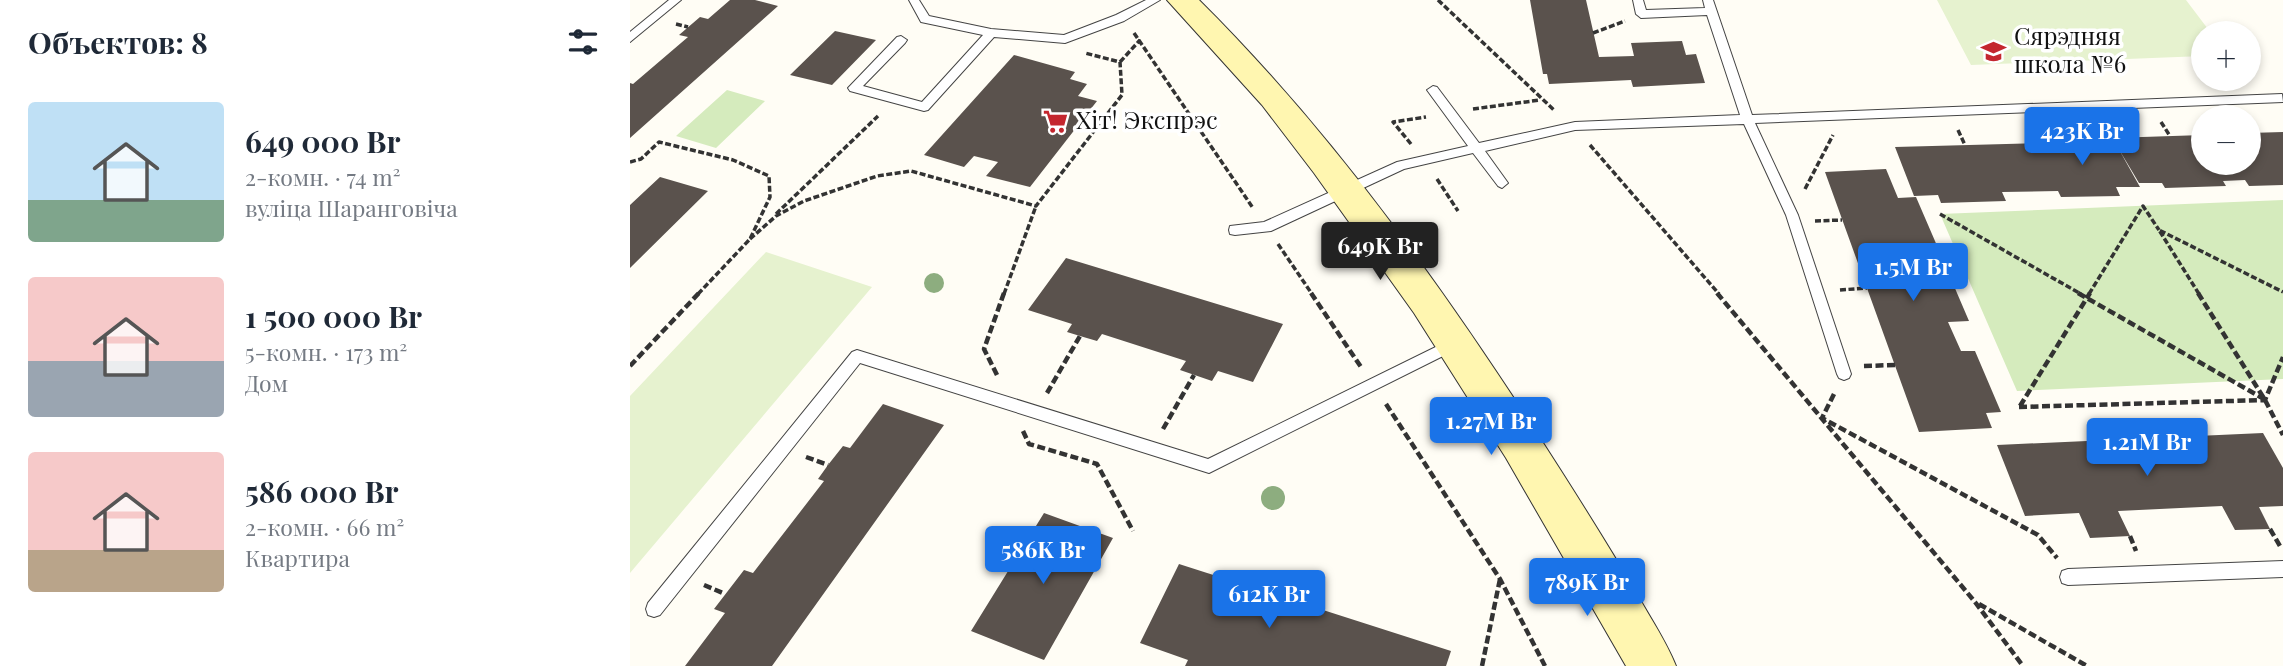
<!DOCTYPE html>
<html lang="ru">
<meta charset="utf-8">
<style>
:root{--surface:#fff;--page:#f6f6f7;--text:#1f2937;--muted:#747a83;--accent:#1a73e8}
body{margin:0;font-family:"Playfair Display",serif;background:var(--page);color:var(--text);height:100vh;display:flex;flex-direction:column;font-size:26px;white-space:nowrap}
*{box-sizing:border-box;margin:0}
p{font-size:23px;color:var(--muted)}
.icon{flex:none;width:38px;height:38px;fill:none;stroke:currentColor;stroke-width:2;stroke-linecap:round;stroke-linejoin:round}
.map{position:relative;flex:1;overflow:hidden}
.details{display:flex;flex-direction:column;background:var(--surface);width:630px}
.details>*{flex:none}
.buttons{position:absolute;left:1561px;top:21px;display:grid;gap:14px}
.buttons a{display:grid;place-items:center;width:70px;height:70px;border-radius:50%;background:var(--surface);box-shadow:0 4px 10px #0003;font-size:35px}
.price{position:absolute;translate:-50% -60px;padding:0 16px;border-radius:7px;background:var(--accent);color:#fff;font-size:23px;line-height:46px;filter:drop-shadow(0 2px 4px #0008)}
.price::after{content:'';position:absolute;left:50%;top:42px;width:21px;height:16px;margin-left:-10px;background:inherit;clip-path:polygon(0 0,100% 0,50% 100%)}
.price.active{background:#222;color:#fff}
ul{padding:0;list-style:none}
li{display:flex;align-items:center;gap:21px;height:175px;padding:0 28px}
li span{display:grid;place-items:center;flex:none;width:196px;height:140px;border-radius:7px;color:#555}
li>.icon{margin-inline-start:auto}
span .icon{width:84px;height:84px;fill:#fffc;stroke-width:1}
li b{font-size:30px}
h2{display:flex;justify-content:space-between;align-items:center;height:84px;padding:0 28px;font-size:30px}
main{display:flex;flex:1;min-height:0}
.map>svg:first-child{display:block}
.green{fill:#d5ebbd}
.pitch{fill:#e6f2cf}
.building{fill:#5a524d}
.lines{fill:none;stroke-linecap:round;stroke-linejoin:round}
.service-casing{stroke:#444;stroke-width:2}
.secondary-casing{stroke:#333;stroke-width:2}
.path-far1{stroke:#333;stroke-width:3.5;stroke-dasharray:6 2.5;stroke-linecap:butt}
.path{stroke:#333;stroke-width:4.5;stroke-dasharray:8 3.5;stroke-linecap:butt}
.service{fill:#fff;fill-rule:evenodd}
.secondary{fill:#fff6b0;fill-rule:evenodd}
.tree{fill:#8dad7f}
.labels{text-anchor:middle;stroke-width:7;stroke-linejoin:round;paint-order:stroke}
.poi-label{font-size:24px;fill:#111;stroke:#fff;text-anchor:start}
</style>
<main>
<section class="details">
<h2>Объектов: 8<svg class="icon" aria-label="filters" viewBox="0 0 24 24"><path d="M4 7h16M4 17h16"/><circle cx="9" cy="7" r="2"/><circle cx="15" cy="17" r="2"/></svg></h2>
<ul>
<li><span style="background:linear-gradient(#bfe0f5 70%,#7fa58c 0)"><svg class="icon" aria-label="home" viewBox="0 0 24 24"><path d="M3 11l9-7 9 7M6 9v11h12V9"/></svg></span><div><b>649 000 Br</b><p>2-комн. · 74 m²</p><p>вуліца Шаранговіча</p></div></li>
<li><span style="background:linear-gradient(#f6c9c9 60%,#9aa5b1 0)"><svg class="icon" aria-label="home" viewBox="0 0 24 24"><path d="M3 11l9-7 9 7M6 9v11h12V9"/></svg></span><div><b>1 500 000 Br</b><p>5-комн. · 173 m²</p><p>Дом</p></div></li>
<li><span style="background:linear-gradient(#f6c9c9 70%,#b9a48a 0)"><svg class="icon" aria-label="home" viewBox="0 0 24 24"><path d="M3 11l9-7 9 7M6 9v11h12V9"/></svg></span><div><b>586 000 Br</b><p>2-комн. · 66 m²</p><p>Квартира</p></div></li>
</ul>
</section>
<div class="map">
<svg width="1653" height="666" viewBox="0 0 1653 666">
<rect width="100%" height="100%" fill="#fffdf5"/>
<path class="green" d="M97,90L135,101L86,148L46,136Z
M1653,200V379L1387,391L1310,214Z"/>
<path class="pitch" d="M1307,0H1556L1581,33H1573V56L1341,65Z
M136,252L242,287L0,573V396Z"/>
<path class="building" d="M100,0H125L148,6L0,138V83L3,84L58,37L49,35L70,17L78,19Z
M900,0H956L969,57L1004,56L1001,43L1052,41L1056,55L1066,54L1075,83L1003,87L1001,80L919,84L917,74H913Z
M205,31L246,40L202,85L160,75Z
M384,55L445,72L440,79L457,84L448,96L467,101L400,187L356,176L368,162L344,156L334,167L294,155Z
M1653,132V185L1619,186L1615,180L1593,181L1596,186L1535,188L1532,183H1509L1487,146L1510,187H1486L1490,196L1431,197L1428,191L1372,192L1376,201L1311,203L1308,195L1284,196L1265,147L1484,141L1482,138L1573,135V163H1619V133Z
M1256,169L1268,198L1286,197L1308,248H1288L1296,266L1315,265L1339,321L1318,322L1331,351H1345L1371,412L1356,413L1362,428L1289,432L1195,172Z
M30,177L78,191L0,268V205Z
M436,258L653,324L623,382L588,371L582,381L550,370L556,361L472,334L467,341L450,336L437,332L442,324L398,310Z
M253,404L314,425L142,666H55L95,613L84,609L114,570L123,573L194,481L188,479L198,465L213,446L220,448Z
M1633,433L1653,468V506L1629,507L1640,529L1605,530L1592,506L1488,511L1500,536L1460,538L1449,513L1395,516L1367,445Z
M414,513L483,538L414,660L341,631Z
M549,564L821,651L816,666H555L558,660L510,643Z"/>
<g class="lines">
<defs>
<path id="service" d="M39,0H51L0,42V32Z
M279,0H289L299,16L361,29L434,35L486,15L516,0H530L494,21L435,43L364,37L298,110L294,111L220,91L218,88L267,37L271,36L277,40L275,43L233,86L292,102L353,35L291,22Z
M1003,0H1013L1016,10L1075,8L1073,0H1083L1122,115L1652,94L1653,102L1125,123L1168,215L1221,374L1219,378L1214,380L1209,378L1207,374L1156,215L1114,124L945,130L855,151L878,183L872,188L868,186L843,153L774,169L641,231L605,235L600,234L599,230L600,226L634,222L767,162L838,146L797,90L803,86L807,87L849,143L945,122L1110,115L1077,15L1011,18L1006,14Z
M824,338L829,340L831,344L829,348L579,473L230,363L30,615L24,617L18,615L16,609L18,603L222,352L227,350L578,459Z
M1653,561V577L1438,585L1432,583L1430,577L1432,571L1438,569Z"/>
<path id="secondary" d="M537,0H569C711,141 826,306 933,474C959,515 984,555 1008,596C1021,619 1036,641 1046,666H996L876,458L784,313L684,173L632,105Z"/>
</defs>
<use href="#service" class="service-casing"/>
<use href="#secondary" class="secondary-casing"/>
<path class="path-far1" d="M808,0L924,110
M46,24L58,27
M504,33L623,208
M963,33L995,21
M490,62L510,40
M843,109L910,100
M1531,122L1540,136
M1418,128L1426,143
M1328,130L1335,145
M781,144L763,122L796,117
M960,145L1089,294
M0,162L11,159L29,142L103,160L139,176L140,197L120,239L68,294
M807,179L828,211
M1175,189L1203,135
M146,214L248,116
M1310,214L1451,294
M1185,221L1212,220
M120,239L146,216L174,201L247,176L281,171L406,206L492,95L490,62L455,53
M648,244L682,294
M1210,290L1237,288
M374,294L406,206
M1459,294L1513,206L1529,230
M1569,294L1529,230L1653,292"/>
<path class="path" d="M681,293L731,367
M1087,293L1345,602L1393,666
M1448,293L1634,399
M1568,293L1635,400L1653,435
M0,366L69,293
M1234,366L1265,365
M367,375L354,349L374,293
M417,393L450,336
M1204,394L1192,418L1408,535L1427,558
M756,404L870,579L915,666
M1390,406L1460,293
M1389,407L1635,400L1653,357
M533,429L564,375
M393,431L399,444L467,464L503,531
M176,457L198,465
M1640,529L1650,546
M1500,536L1506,551
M74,585L95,594
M1349,604L1457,666
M852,666L870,579"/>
<use href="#service" class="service"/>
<use href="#secondary" class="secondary"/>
</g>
<g class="tree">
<circle cx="304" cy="283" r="10"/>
<circle cx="643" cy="498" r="12"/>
</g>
<defs>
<symbol id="school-bare" viewBox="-9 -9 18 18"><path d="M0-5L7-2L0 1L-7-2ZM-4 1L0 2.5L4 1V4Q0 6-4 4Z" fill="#c4262e" stroke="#fff" stroke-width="2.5" paint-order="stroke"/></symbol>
<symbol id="supermarket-bare" viewBox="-9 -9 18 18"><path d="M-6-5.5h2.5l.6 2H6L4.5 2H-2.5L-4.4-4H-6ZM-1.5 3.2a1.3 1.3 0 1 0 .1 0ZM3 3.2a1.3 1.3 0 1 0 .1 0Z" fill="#c4262e" stroke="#fff" stroke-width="2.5" paint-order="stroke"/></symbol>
</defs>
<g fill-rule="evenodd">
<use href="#school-bare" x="1346" y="34" width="35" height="35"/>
<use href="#supermarket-bare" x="408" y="104" width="35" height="35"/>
</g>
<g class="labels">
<g class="poi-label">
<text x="1384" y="45">Сярэдняя<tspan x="1384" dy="28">школа №6</tspan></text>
<text x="446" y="129">Хіт! Экспрэс</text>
</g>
</g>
</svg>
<div class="buttons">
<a>+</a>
<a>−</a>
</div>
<b class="price" style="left:1452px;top:167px">423K Br</b>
<b class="price active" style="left:750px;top:282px">649K Br</b>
<b class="price" style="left:1283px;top:303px">1.5M Br</b>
<b class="price" style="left:861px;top:457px">1.27M Br</b>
<b class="price" style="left:1517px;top:478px">1.21M Br</b>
<b class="price" style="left:413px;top:586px">586K Br</b>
<b class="price" style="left:957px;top:618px">789K Br</b>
<b class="price" style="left:639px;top:630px">612K Br</b>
</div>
</main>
